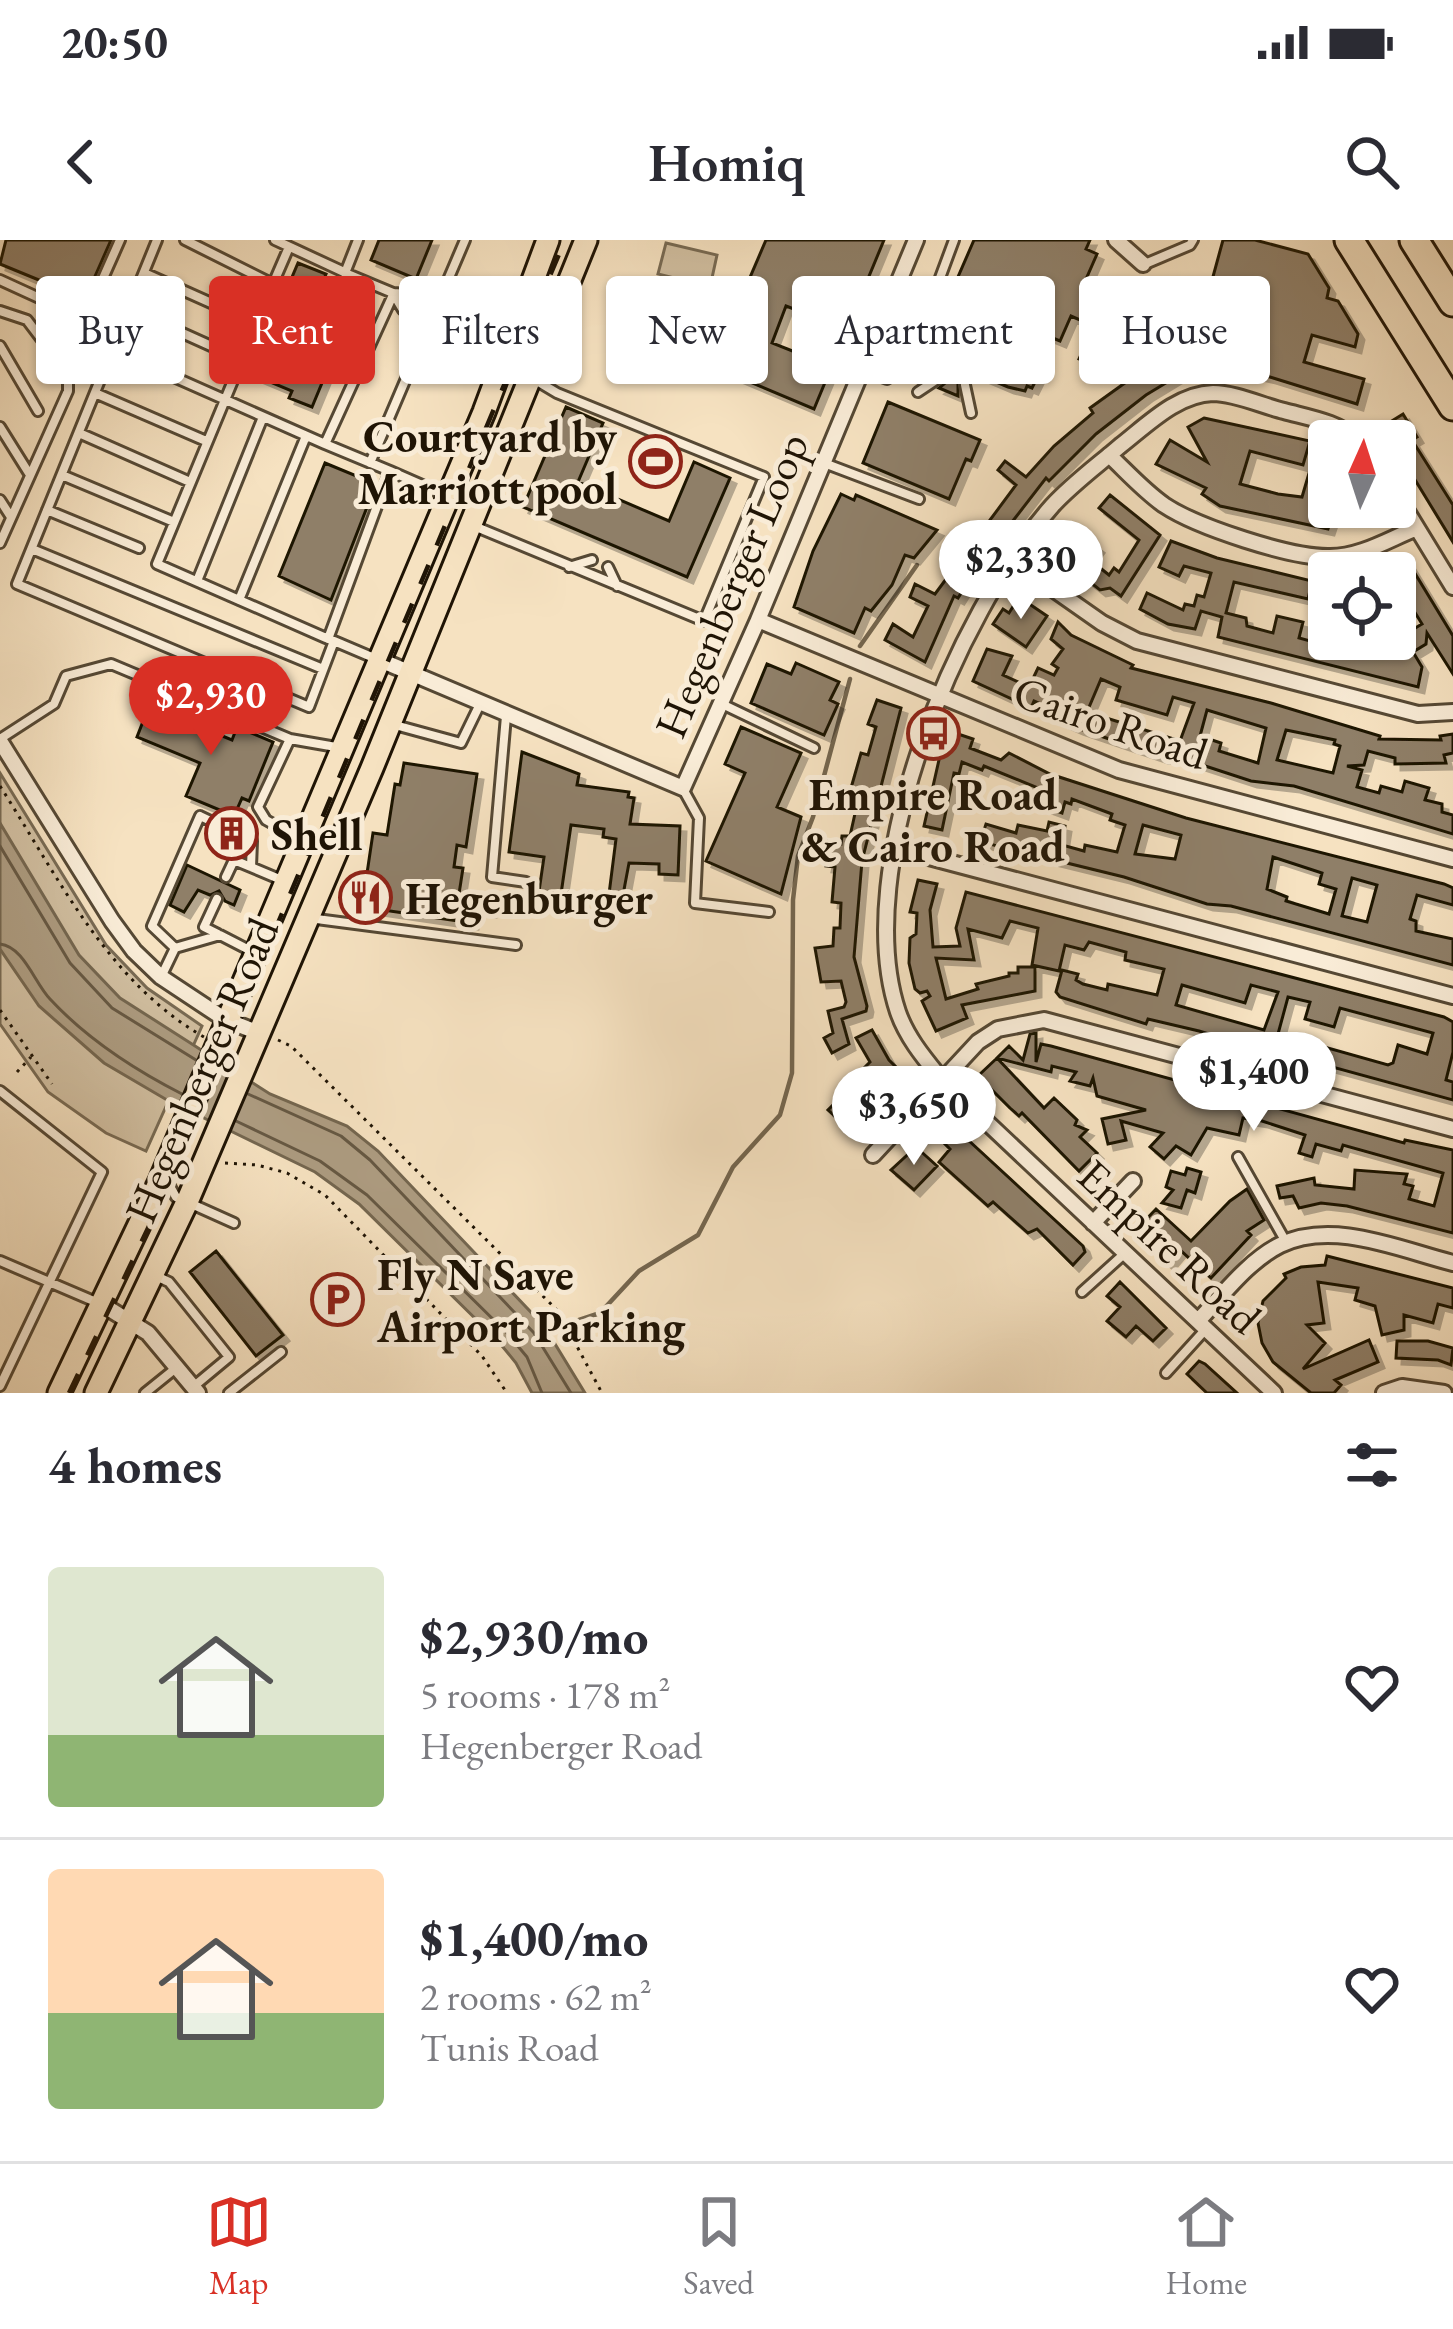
<!DOCTYPE html>
<meta charset="utf-8">
<style>
:root{--surface:#fff;--page:#f2f2f3;--text:#2b2b33;--muted:#7c7c81;--line:#e1e1e2;--accent:#d93025}
body{margin:0;font-family:"EB Garamond",serif;background:var(--page);color:var(--text);height:100vh;display:flex;flex-direction:column;font-size:45px;white-space:nowrap}
*{box-sizing:border-box;margin:0}
p{font-size:39px;color:var(--muted)}
.icon{flex:none;width:66px;height:66px;fill:none;stroke:currentColor;stroke-width:2;stroke-linecap:round;stroke-linejoin:round}
.map{position:relative;height:1153px;overflow:hidden}
.drawer{display:flex;flex-direction:column;background:var(--surface);flex:1}
.drawer>*{flex:none}
.hud{position:absolute;left:36px;top:36px;width:1383px;height:108px;display:flex;gap:24px}
.needle{width:78px;rotate:3deg}
.tools{position:absolute;left:1308px;top:180px;display:grid;gap:24px}
.tools a{display:grid;place-items:center;width:108px;height:108px;border-radius:12px;background:var(--surface);box-shadow:0 3px 9px #0004;font-size:60px}
.price{position:absolute;translate:-50% -102px;padding:0 27px;border-radius:42px;background:#fff;color:#222;font-size:39px;line-height:78px;filter:drop-shadow(0 3px 6px #0008)}
.price::after{content:'';position:absolute;left:50%;top:72px;width:36px;height:27px;margin-left:-18px;background:inherit;clip-path:polygon(0 0,100% 0,50% 100%)}
.price.on{background:var(--accent);color:#fff}
ul{padding:0;list-style:none}
li{display:flex;align-items:center;gap:36px;height:300px;padding:0 48px}
li+li{border-top:3px solid var(--line)}
li span{display:grid;place-items:center;flex:none;width:336px;height:240px;border-radius:12px;color:#555}
li>.icon{margin-inline-start:auto}
span .icon{width:144px;height:144px;fill:#fffc;stroke-width:1}
li b{font-size:51px}
h2{display:flex;justify-content:space-between;align-items:center;height:144px;padding:0 48px;font-size:51px}
.chip{padding:0 42px;border-radius:12px;background:var(--surface);box-shadow:0 3px 9px #0004;font-size:42px;line-height:108px}
.chip.on{background:var(--accent);color:#fff}
.status{display:flex;justify-content:space-between;align-items:center;height:84px;padding:0 60px;background:var(--surface);direction:ltr}
.status svg{height:33px;fill:currentColor}
header{display:flex;justify-content:space-between;align-items:center;height:156px;padding:0 48px;background:var(--surface);font-size:54px;font-weight:600}
.menu{display:flex;justify-content:space-around;align-items:center;height:168px;border-top:3px solid var(--line);background:var(--surface);font-size:33px;color:var(--muted)}
.menu a{display:grid;justify-items:center;gap:6px}
.menu .on{color:var(--accent)}
.map>svg:first-child{display:block}
.green{fill:#d1bfa1;stroke:#786a53;stroke-width:3}
.water{fill:#ad9c81;stroke:#74664f;stroke-width:3}
.lines{fill:none;stroke-linecap:round;stroke-linejoin:round}
.shore{stroke:#665843;stroke-width:3}
.stream{stroke:#74664f;stroke-width:4.5}
.building{fill:#8f7f67;stroke:#1f1405;stroke-width:3;fill-rule:evenodd;filter:url(#shadow)}
.service-casing{stroke:#554834;stroke-width:14}
.minor-casing{stroke:#554834;stroke-width:20}
.primary-casing{stroke:#1f1405;stroke-width:27}
.motorway-casing{stroke:#1f1405;stroke-width:33}
.path{stroke:#1f1405;stroke-width:3;stroke-dasharray:3 6;stroke-linecap:butt}
.service{stroke:#f9ecd7;stroke-width:8}
.minor{stroke:#f9ecd7;stroke-width:14}
.primary{stroke:#f6e2c1;stroke-width:21}
.motorway{stroke:#f6e2c1;stroke-width:27}
.rail{stroke:#1f1405;stroke-width:4.5;stroke-dasharray:21 21;stroke-linecap:butt}
.labels{text-anchor:middle;stroke-width:10;stroke-linejoin:round;paint-order:stroke}
.poi-label{font-size:45px;font-weight:bold;fill:#1f1405;stroke:#f9ecd7;text-anchor:start}
.street-label{font-size:45px;fill:#1f1405;stroke:#f9ecd7}
</style>
<div class="status"><b>20:50</b><svg viewBox="0 0 49 12"><path d="M0 12V9h3v3zM5 12V6h3v6zM10 12V3h3v9zM15 12V0h3v12zM26 1h20v11H26zM47 4h2v5h-2z"/></svg></div>
<header><svg class="icon" aria-label="back" viewBox="0 0 24 24"><path d="M15 5l-7 7 7 7"/></svg>Homiq<svg class="icon" aria-label="search" viewBox="0 0 24 24"><circle cx="10" cy="10" r="6"/><path d="M15 15l6 6"/></svg></header>
<div class="map">
<svg width="1453" height="1153" viewBox="0 0 1453 1153">
<defs>
<filter id="shadow"><feDropShadow dx="6" dy="6" stdDeviation="0" flood-color="#0004"/></filter>
</defs>
<rect width="100%" height="100%" fill="#f6e2c1"/>
<filter id="stains"><feTurbulence type="fractalNoise" baseFrequency=".00167" numOctaves="4"/><feColorMatrix values="0 0 0 0 .2 0 0 0 0 .09 0 0 0 0 .02 0 0 0 .5 -.17"/></filter>
<radialGradient id="worn" r=".72"><stop offset=".6" stop-color="#630" stop-opacity="0"/><stop offset="1" stop-color="#630" stop-opacity=".3"/></radialGradient>
<path class="green" d="M666,3L717,15L710,47L658,34Z
M0,533L106,705L147,748L202,786L146,911L106,893L48,852L0,784Z"/>
<path class="water" d="M0,583L79,715L120,758L270,854L347,886L378,911L544,1086L585,1153H532L516,1123L498,1101L359,964L315,932L167,860L104,823L39,766L0,709Z"/>
<g class="lines">
<path class="shore" d="M0,606L70,723L112,768L196,820
M0,704C24,707 34,742 50,759C87,799 133,829 182,854
M248,854L341,896L370,920L534,1093L571,1153
M236,881L320,921L367,955L507,1093L527,1117L542,1153"/>
<path class="stream" d="M860,406L917,325
M579,1080L600,1073L639,1031L698,995L733,927L780,875L792,833L793,660L798,616L813,577L850,439
M540,1090L557,1085"/>
</g>
<path class="building" d="M6,0H111L85,59L0,24Z
M379,0H432L416,39L371,20Z
M766,0H884L814,169L712,126ZM786,66L810,75L795,112L772,103Z
M974,0H1090L1086,9L1097,14L1087,37L1095,40L1093,46L1148,69L1142,83L1105,130L1079,119L1094,86L1071,76L1060,101L1048,96L1039,119L1045,122L1032,148L1027,146L1025,151L1008,147L968,130L958,141V156L939,148L950,139V123L912,106L901,94L913,65L930,63L944,69Z
M1223,0H1255L1308,14L1329,48L1327,58L1338,61L1358,94L1355,107L1312,95L1304,122L1364,139L1357,164L1270,137L1207,123L1212,100L1261,111L1267,83L1205,66Z
M298,23L326,34L321,46L356,61L312,167L289,158L292,151L251,134Z
M1188,86L1207,118L1146,155L1096,194L1049,241L1046,238L1002,295L999,293L958,358L954,356L925,422L885,400L893,384L913,397L928,366L910,357L915,344L935,354L1016,245L998,230L1005,221L1026,237L1054,206L1093,173L1090,168L1168,112L1162,102Z
M888,162L980,200L971,221L966,219L949,259L863,223Z
M566,167L603,183L578,242L669,281L694,222L730,238L687,337L523,267Z
M1403,174L1417,197L1412,200L1453,265V302L1395,207V201L1382,187Z
M1204,178L1310,201L1303,225L1250,211L1240,244L1278,254L1302,257L1312,223L1329,209V245L1321,251L1317,266L1334,271L1328,289L1220,266L1202,254L1206,248L1156,224L1170,200L1207,222L1188,187Z
M325,223L376,244L331,360L279,336Z
M841,254L854,260L856,255L937,290L914,318L905,315L892,345L871,371L865,368L854,393L794,367L813,311Z
M1110,255L1160,295L1121,356L1110,348L1100,350L1054,314L1064,300L1076,309L1089,300L1098,307L1089,319L1109,335L1114,328L1119,332L1139,300L1099,268Z
M1171,301L1217,318L1312,341L1308,359L1234,342L1226,373L1246,378L1247,386L1273,393L1277,376L1303,382L1299,398L1343,410L1344,405L1373,412L1376,402L1398,407L1400,397L1422,384L1403,353L1395,358V325L1408,322L1453,396V434L1427,393L1426,404L1413,412L1422,427L1418,447L1218,397L1222,377L1201,371L1195,389L1168,384L1140,369L1147,353L1183,370L1185,364L1194,366L1197,355L1204,357L1211,333L1184,326L1179,336L1159,327Z
M1019,357L1047,376L1026,407L993,384L1003,369L1009,373Z
M1058,382L1071,395L1133,425L1131,428L1271,463L1380,496L1379,499L1441,500L1440,496L1453,494V513L1444,515L1446,523L1395,524V518L1368,511L1364,525L1347,526L1362,530L1357,547L1379,553L1381,546L1402,552L1405,541L1429,548L1425,560L1442,564V572L1453,575V594L1294,546L1251,541L1187,520L1162,517L1077,488L1061,481L1055,475L1057,471L1034,461L1031,468L973,441L987,409L1012,416L1003,435L1029,447L1038,428L1054,435L1058,428L1052,424L1063,409L1051,399ZM1101,439L1120,447L1116,460L1167,475L1173,457L1194,463L1180,501L1087,472ZM1207,470L1266,488L1258,523L1219,511L1221,503L1200,496ZM1286,490L1335,500L1334,504L1340,506L1333,533L1277,520Z
M796,423L839,442L830,460L838,464L824,495L751,463L767,424L791,434Z
M877,460L901,468L862,621L854,717L867,766L866,771L842,779L849,804L832,813L824,798L833,793L828,771L844,767L846,762L841,741L821,742L815,708L833,706L834,688H840L841,663L832,662L835,627L826,626L828,617L813,614L817,598L841,604L842,596H850L860,551L851,548L861,513L868,515L876,487L868,484Z
M149,466L232,500L237,487L273,502L249,561L242,558L234,576L186,556L200,523L137,497Z
M741,487L801,513L777,567L801,577L781,654L706,621L745,533L725,524Z
M949,491L973,499L970,508L1001,520L1009,513L1050,534L1186,578L1444,644L1453,648V665L1417,655L1410,679L1416,681V691L1453,699V725L1231,666L1207,664L1124,637L985,603L981,599L986,584L1016,593L1018,585L1047,591L1049,582L1065,586L1062,605L1084,611L1085,605L1117,612L1125,585L1110,580L1112,574L1072,559L1071,564L1065,562L1062,573L1043,566L1048,552L984,526L982,530L962,522L959,534L954,533L942,590L924,586L941,511ZM1143,585L1181,595L1175,619L1135,614ZM1273,617L1322,633L1319,644L1336,649L1329,674L1286,661L1287,657L1267,649ZM1352,638L1377,645L1367,682L1342,676Z
M522,512L579,534L577,545L629,552L628,557L634,558L630,584L680,586L678,635L659,634V624L629,623L620,671L607,670L616,599L603,597L604,589L571,585L559,668L537,665L544,617L509,612Z
M404,523L477,534L466,607L457,605L454,627L463,628L459,654L491,659L490,671L474,669L472,683L349,665L352,638L366,640L373,593L387,595L395,544L400,545Z
M187,625L240,650L234,665L225,661L219,651L210,655L198,650L184,672L170,665Z
M918,640L937,644L930,670L933,707L960,706L956,688L966,652L1444,777L1453,782V812L1446,840L1453,842V860L1318,823L1317,827L1199,791L1148,779L1146,784L1060,757L1056,752L1062,730L1078,734L1076,740L1083,744L1107,750L1108,744L1157,755L1164,729L1125,720L1126,712L1089,702L1084,710L1065,705L1059,731L1032,725L1038,688L1010,681L1002,698L968,689L974,720L936,718L946,759L978,749L976,744L1009,736V733H1018V727H1035V751L962,765L967,778L936,791L922,761L930,756L927,751L920,753L915,749L909,723L910,698L916,694L917,673L910,672ZM1182,745L1245,763L1251,745L1278,752L1264,790L1176,765ZM1288,757L1310,762L1305,779L1334,787L1340,768L1433,793L1427,814L1398,805L1393,823L1388,825L1278,794Z
M872,790L889,820L904,835L888,859L875,846L855,867L865,877L851,891L828,870L865,833L862,830L870,822L856,798Z
M1036,793V822L1041,804L1051,806L1404,903L1405,900L1453,910V993L1347,966L1321,963L1299,968L1293,956L1280,958L1277,946L1314,938L1315,945L1354,949L1355,930L1407,934L1404,944L1413,946L1409,959L1434,966L1443,933L1343,905L1341,911L1316,904L1312,917L1299,913L1305,895L1262,881L1243,878L1239,895L1207,888L1191,915L1176,906L1164,919L1150,907L1163,893L1121,881L1126,900L1108,904L1102,879L1146,870L1097,856L1093,838L1090,846L1070,841L1076,832L1052,826L1051,832L997,818L1009,806L1023,820L1030,794Z
M997,818L1044,868L1054,858L1077,880L1075,885L1087,890L1080,897L1097,913L1079,931L1022,873L1019,876L1010,868L978,836Z
M941,875L1083,1006L1085,1012L1073,1025L1037,989L1028,993L993,962L988,966L939,922L950,909L929,888Z
M916,907L937,926L914,950L891,930Z
M1187,928L1201,932L1195,953L1187,950L1181,968L1162,963L1173,950L1166,947L1171,931L1185,935Z
M1247,949L1264,980L1247,991L1251,995L1211,1038L1180,1010L1168,1024L1134,992L1156,969L1191,1001L1230,961Z
M216,1011L283,1095L256,1116L190,1032Z
M1327,1016L1453,1048V1068L1438,1064L1433,1083L1404,1075V1090L1382,1095L1375,1066L1355,1060L1358,1048L1318,1042L1324,1083L1307,1085L1325,1103L1303,1129L1369,1100L1378,1122L1335,1140L1341,1145L1334,1153H1311L1273,1122L1262,1103L1258,1083L1263,1061L1286,1038L1284,1034L1301,1027L1325,1025Z
M1120,1042L1166,1088L1153,1101L1136,1086L1126,1097L1107,1081L1120,1067L1107,1056Z
M1397,1101H1428L1453,1108L1451,1125L1438,1120L1396,1118Z
M1199,1121L1205,1124L1237,1153H1207L1187,1134Z"/>
<g class="lines">
<defs>
<path id="service" d="M157,0L17,344L309,467L334,401L374,418
M185,0L273,44L157,324L326,398
M275,0L344,32
M358,0L345,33L393,53L409,54L488,88L499,108
M1145,24L1190,5L1193,0
M144,33L256,83
M0,40L85,79L120,0
M273,44L289,7
M937,46L954,0
M393,53L403,70L481,108L505,112L532,138L557,153L764,237L704,381L474,286
M129,69L240,119
M0,71L27,80L68,134V151L0,303
M0,106L38,171
M113,110L325,204
M863,130L887,139
M965,145L971,173
M918,152L942,136
M95,153L206,201
M0,187L30,235
M79,193L190,242
M370,223L465,0
M824,223L919,259
M390,231L325,204L393,55
M62,235L174,282
M0,260L11,277
M47,270L139,308
M32,309L323,429
M569,327L592,320
M608,327L617,346
M197,341L263,177
M239,360L306,196
M328,399L390,231L447,256
M722,464L814,508
M506,476L492,637L526,642
M395,485L461,503L480,464
M0,499L54,464L66,436L111,424L290,499L336,507
M290,499L258,567L266,580L300,599
M683,549L699,578L695,663L769,672
M244,596L252,601L251,627
M226,637L234,620L284,641
M217,659L204,687L218,694
M309,678L516,705
M175,708L152,686L200,576L219,585
M162,735L175,708L220,695L255,713
M0,851L102,932L0,1146
M1238,917L1286,1002
M167,941L176,957L234,983
M0,1021L96,1062
M156,1036L169,1042L229,1117L193,1147
M1082,1052L1124,1014
M1166,1133L1205,1090
M145,1153L176,1128
M229,1153L281,1112"/>
<path id="minor" d="M1116,0L1143,24
M1109,215C1127,232 1144,251 1164,265C1197,287 1291,318 1330,317C1361,317 1389,299 1417,288
M1395,252L1453,347
M1012,320L1102,383L1137,401L1418,474L1453,472
M758,380L1119,530L1453,619
M380,420L683,548L758,380L916,0
M0,501L112,681L134,711L161,737L226,780L259,793
M895,608L1453,756
M873,915L978,802L998,789L1044,780L1453,889
M1093,983L1133,941
M103,1065L148,1093L198,1153
M1198,1081C1223,1055 1248,1021 1280,1005C1333,979 1401,1010 1453,1023
M1274,1153L942,840C925,819 907,798 898,772C850,629 956,374 1052,266C1072,244 1098,225 1120,206C1147,185 1177,154 1213,153C1235,153 1263,166 1284,171C1310,178 1338,182 1359,201
M1384,1153L1402,1147L1444,1153"/>
<path id="primary" d="M59,1153L160,941L484,172L548,0
M96,1153L187,962L372,528L586,0"/>
<path id="motorway" d="M1349,0L1453,166
M1414,0L1453,62"/>
</defs>
<use href="#service" class="service-casing"/>
<use href="#minor" class="minor-casing"/>
<use href="#primary" class="primary-casing"/>
<use href="#motorway" class="motorway-casing"/>
<path class="path" d="M0,546C58,637 108,742 204,797
M0,770L52,844
M278,800L291,806L558,1071L602,1153
M17,832L31,817
M225,923L257,925L287,933L325,955L482,1116L507,1153"/>
<use href="#service" class="service"/>
<use href="#minor" class="minor"/>
<use href="#primary" class="primary"/>
<use href="#motorway" class="motorway"/>
<path class="rail" d="M69,1153L162,959L565,0"/>
</g>
<defs>
<symbol id="stadium-ring" viewBox="-11 -11 22 22"><circle r="9.5" fill="#f9ecd7" stroke="#8f2418" stroke-width="1.5"/><path d="M0-5a6.5 5 0 1 0 0 10a6.5 5 0 1 0 0-10ZM-3.5-1.8h7v3.6h-7Z" fill="#8f2418"/></symbol>
<symbol id="bus-ring" viewBox="-11 -11 22 22"><circle r="9.5" fill="#f9ecd7" stroke="#8f2418" stroke-width="1.5"/><path d="M-5-6H5V4H4V6H2V4H-2V6H-4V4H-5ZM-3.5-4V0h7V-4ZM-3.5 1.2v1.5H-2V1.2ZM2 1.2v1.5H3.5V1.2Z" fill="#8f2418"/></symbol>
<symbol id="building-ring" viewBox="-11 -11 22 22"><circle r="9.5" fill="#f9ecd7" stroke="#8f2418" stroke-width="1.5"/><path d="M-4-6H4V6H1V3H-1V6H-4ZM-2.5-4.3h1.7v1.8h-1.7ZM.8-4.3h1.7v1.8H.8ZM-2.5-1h1.7V.8h-1.7ZM.8-1h1.7V.8H.8Z" fill="#8f2418"/></symbol>
<symbol id="restaurant-ring" viewBox="-11 -11 22 22"><circle r="9.5" fill="#f9ecd7" stroke="#8f2418" stroke-width="1.5"/><path d="M-5-6h1v4h1v-4h1v4h1v-4h1v5L-1.5 .5V6h-2V.5L-5-1ZM5-6V6H3V1.5H1.5Q1.5-4 5-6Z" fill="#8f2418"/></symbol>
<symbol id="parking-ring" viewBox="-11 -11 22 22"><circle r="9.5" fill="#f9ecd7" stroke="#8f2418" stroke-width="1.5"/><path d="M-3.5-5.5H1a3.5 3.5 0 0 1 0 7H-1V5.5H-3.5ZM-1-3.4V-.6H.8a1.4 1.4 0 0 0 0-2.8Z" fill="#8f2418"/></symbol>
</defs>
<g fill-rule="evenodd">
<use href="#stadium-ring" x="626" y="192" width="59" height="59"/>
<use href="#bus-ring" x="904" y="464" width="59" height="59"/>
<use href="#building-ring" x="202" y="564" width="59" height="59"/>
<use href="#restaurant-ring" x="336" y="628" width="59" height="59"/>
<use href="#parking-ring" x="308" y="1030" width="59" height="59"/>
</g>
<g class="labels">
<g class="poi-label">
<text x="617" y="212" text-anchor="end">Courtyard by<tspan x="617" dy="52">Marriott pool</tspan></text>
<text x="933" y="570" text-anchor="middle">Empire Road<tspan x="933" dy="52">&amp; Cairo Road</tspan></text>
<text x="271" y="610">Shell</text>
<text x="405" y="674">Hegenburger</text>
<text x="377" y="1050">Fly N Save<tspan x="377" dy="52">Airport Parking</tspan></text>
</g>
<g class="street-label">
<text transform="translate(731 345) rotate(-67)" y="16">Hegenberger Loop</text>
<text transform="translate(1111 482) rotate(19)" y="16">Cairo Road</text>
<text transform="translate(201 830) rotate(-67)" y="16">Hegenberger Road</text>
<text transform="translate(1170 1006) rotate(43)" y="16">Empire Road</text>
</g>
</g>
<rect width="100%" height="100%" filter="url(#stains)"/>
<rect width="100%" height="100%" fill="url(#worn)"/>
</svg>
<div class="tools">
<a><svg class="needle" viewBox="-14 -14 28 28"><path d="M0-13l5 13h-10z" fill="#e53935"/><path d="M0 13l5-13h-10z" fill="#7c7c81"/></svg></a>
<a><svg class="icon" aria-label="locate" viewBox="0 0 24 24"><circle cx="12" cy="12" r="6"/><path d="M12 2v4M12 18v4M2 12h4M18 12h4"/></svg></a>
</div>
<b class="price" style="left:1021px;top:382px">$2,330</b>
<b class="price on" style="left:211px;top:518px">$2,930</b>
<b class="price" style="left:1254px;top:894px">$1,400</b>
<b class="price" style="left:914px;top:928px">$3,650</b>
<div class="hud">
<a class="chip">Buy</a>
<a class="chip on">Rent</a>
<a class="chip">Filters</a>
<a class="chip">New</a>
<a class="chip">Apartment</a>
<a class="chip">House</a>
</div>
</div>
<section class="drawer">
<h2>4 homes<svg class="icon" aria-label="filters" viewBox="0 0 24 24"><path d="M4 7h16M4 17h16"/><circle cx="9" cy="7" r="2"/><circle cx="15" cy="17" r="2"/></svg></h2>
<ul>
<li><span style="background:linear-gradient(#dfe7d0 70%,#8fb573 0)"><svg class="icon" aria-label="home" viewBox="0 0 24 24"><path d="M3 11l9-7 9 7M6 9v11h12V9"/></svg></span><div><b>$2,930/mo</b><p>5 rooms · 178 m²</p><p>Hegenberger Road</p></div><svg class="icon" aria-label="heart" viewBox="0 0 24 24"><path d="M12 20l-8-8c-3-5 5-10 8-4 3-6 11-1 8 4z"/></svg></li>
<li><span style="background:linear-gradient(#ffd9b3 60%,#8fb573 0)"><svg class="icon" aria-label="home" viewBox="0 0 24 24"><path d="M3 11l9-7 9 7M6 9v11h12V9"/></svg></span><div><b>$1,400/mo</b><p>2 rooms · 62 m²</p><p>Tunis Road</p></div><svg class="icon" aria-label="heart" viewBox="0 0 24 24"><path d="M12 20l-8-8c-3-5 5-10 8-4 3-6 11-1 8 4z"/></svg></li>
</ul>
</section>
<nav class="menu">
<a class="on"><svg class="icon" aria-label="map" viewBox="0 0 24 24"><path d="M3 6l6-2 6 2 6-2v14l-6 2-6-2-6 2zM9 4v14M15 6v14"/></svg>Map</a>
<a><svg class="icon" aria-label="saved" viewBox="0 0 24 24"><path d="M7 4h10v16l-5-4-5 4z"/></svg>Saved</a>
<a><svg class="icon" aria-label="home" viewBox="0 0 24 24"><path d="M3 11l9-7 9 7M6 9v11h12V9"/></svg>Home</a>
</nav>
